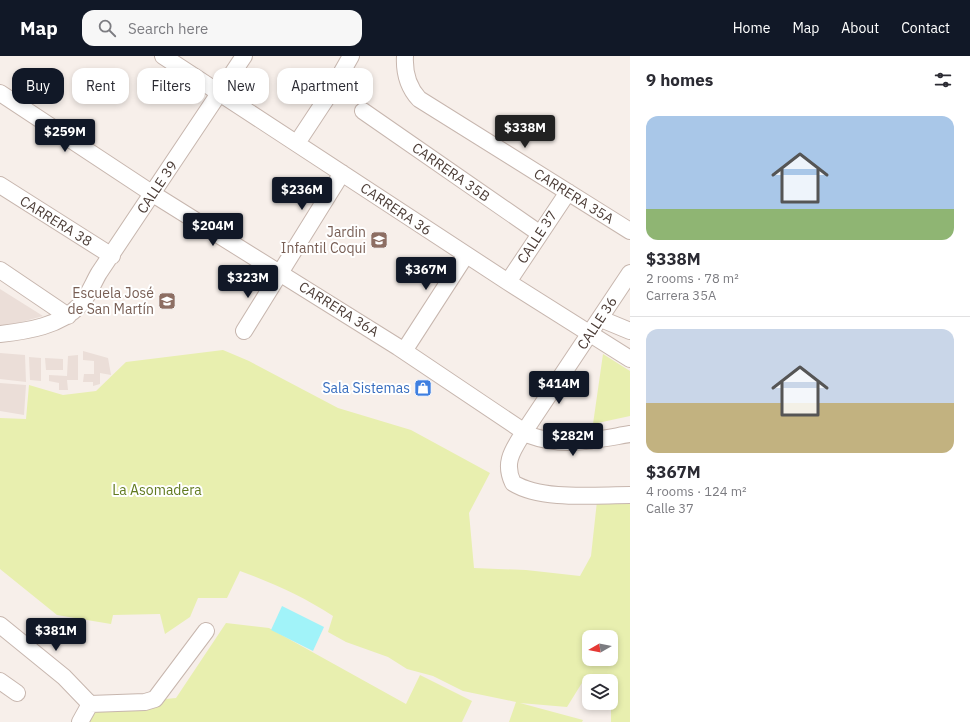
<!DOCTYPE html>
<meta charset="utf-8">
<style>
:root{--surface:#fff;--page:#f7f7f7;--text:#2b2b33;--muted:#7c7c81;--line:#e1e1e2;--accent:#111827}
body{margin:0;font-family:"IBM Plex Sans",sans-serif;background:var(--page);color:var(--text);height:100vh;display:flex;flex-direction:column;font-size:15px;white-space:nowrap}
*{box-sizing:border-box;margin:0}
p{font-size:13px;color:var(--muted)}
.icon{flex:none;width:22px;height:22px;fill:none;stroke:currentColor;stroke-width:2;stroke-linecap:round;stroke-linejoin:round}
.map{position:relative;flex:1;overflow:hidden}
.sheet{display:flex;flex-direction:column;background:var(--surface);width:340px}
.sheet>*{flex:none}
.banner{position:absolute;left:12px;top:12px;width:380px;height:36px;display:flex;gap:8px}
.needle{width:26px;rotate:261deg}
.fabs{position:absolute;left:582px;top:574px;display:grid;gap:8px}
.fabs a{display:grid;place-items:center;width:36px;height:36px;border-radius:8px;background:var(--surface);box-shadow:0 2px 6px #0003;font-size:20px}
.price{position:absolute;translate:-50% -34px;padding:0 9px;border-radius:4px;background:var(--accent);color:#fff;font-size:13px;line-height:26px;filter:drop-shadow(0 1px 2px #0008)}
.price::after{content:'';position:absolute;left:50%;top:24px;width:12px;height:9px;margin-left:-6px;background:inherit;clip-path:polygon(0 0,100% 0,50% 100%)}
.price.current{background:#222;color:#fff}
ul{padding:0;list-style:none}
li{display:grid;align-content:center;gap:8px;height:212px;padding:0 16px}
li+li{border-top:1px solid var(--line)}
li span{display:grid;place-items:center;height:124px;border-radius:12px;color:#555}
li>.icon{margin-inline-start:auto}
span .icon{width:72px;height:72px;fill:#fffc;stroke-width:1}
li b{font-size:17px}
h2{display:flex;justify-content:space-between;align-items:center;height:48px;padding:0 16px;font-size:17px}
.pill{padding:0 14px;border-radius:12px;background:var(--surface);box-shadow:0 2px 6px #0003;font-size:14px;line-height:36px}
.pill.current{background:var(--accent);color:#fff}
header{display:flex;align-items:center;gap:24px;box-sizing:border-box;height:56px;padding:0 20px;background:var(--accent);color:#fff}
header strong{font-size:19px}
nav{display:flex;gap:22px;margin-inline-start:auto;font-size:14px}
.search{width:280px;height:36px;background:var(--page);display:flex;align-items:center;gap:10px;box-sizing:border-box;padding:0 14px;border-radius:12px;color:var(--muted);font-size:15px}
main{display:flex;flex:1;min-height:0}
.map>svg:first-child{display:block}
.residential{fill:#ebded8}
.green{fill:#e8efaf;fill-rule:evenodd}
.water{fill:#a1f3f9}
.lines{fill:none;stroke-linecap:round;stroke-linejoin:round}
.minor-casing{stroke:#c7b6ae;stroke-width:18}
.minor{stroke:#fff;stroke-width:16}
.labels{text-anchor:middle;stroke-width:4;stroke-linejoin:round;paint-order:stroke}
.street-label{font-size:14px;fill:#4c3d37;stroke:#fff}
.education-label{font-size:14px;fill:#785e54;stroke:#fff;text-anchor:end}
.shop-label{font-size:14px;fill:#366cbe;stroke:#fff;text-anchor:end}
.park-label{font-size:14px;fill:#617a20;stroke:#fff}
</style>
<header>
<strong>Map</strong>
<div class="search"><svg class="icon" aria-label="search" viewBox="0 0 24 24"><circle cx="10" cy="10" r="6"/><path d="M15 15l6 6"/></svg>Search here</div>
<nav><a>Home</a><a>Map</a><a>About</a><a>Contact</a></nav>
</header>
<main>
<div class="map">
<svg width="630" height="666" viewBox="0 0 630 666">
<rect width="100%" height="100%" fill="#f7efea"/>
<path class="residential" d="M0,233L43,260L0,272Z
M83,295L108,302L111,319L100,317V328L93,330V326H83L84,318H94V305L83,304Z
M0,297L25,299L26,326L0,323Z
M78,299V324H67L68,334H59V327L49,325V319L67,320L68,300Z
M29,301L41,302V325L30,324Z
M45,302L63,303V314H46Z
M0,327L26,329L24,359L0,355Z"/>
<path class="green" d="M223,294L249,305L338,352L411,374L490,417L469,457L474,512L526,514L580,520L591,500L597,445L630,444V666H611V625L589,626L585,622L567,651L520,647L583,664L582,666H509L516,646L463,635L433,620L407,613L388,601L346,586L328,576L333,560C304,541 273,527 240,515L227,542H198L190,561L165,578L160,558L113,559L111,568L57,559L0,513V362L26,363L29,329L63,339L96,335L126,306ZM589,581H611V603H589Z
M603,298L630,315V360L593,368Z
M226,567L269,572L406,648L420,619L472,645L462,666H88L92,650L176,642Z"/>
<path class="water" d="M282,550L324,571L313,595L271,574Z"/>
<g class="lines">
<defs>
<path id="minor" d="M163,0L508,226L630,303
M405,0C404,17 408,31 419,43L630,175
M0,37L153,138L398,291L529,379C564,392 594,384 630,378
M363,55L539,177
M297,87L330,37L351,0
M0,129L112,200
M0,214L68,260
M630,217L524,376C513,394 503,406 513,427C542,445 596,439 630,439
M508,226L568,136
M601,263L630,275
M244,275L342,117
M0,278C28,275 60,270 80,249C88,241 93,227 99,217L244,0
M404,295L466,199
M0,569L64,621L90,648
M0,625L17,637
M90,648L145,646L155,643L206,575
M80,666L90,648"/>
</defs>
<use href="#minor" class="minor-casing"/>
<use href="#minor" class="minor"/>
</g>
<defs>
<symbol id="school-square" viewBox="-11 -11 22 22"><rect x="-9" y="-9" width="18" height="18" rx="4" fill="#8d6e63" stroke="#fff"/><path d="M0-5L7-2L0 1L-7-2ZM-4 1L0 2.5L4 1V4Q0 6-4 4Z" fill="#fff"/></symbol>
<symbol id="shop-square" viewBox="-11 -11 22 22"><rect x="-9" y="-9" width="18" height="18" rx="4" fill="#3f7fe0" stroke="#fff"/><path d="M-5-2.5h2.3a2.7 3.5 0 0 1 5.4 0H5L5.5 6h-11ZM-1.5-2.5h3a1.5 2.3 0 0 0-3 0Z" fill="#fff"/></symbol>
</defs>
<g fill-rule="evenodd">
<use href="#school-square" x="369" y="174" width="20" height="20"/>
<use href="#school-square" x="157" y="235" width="20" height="20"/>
<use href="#shop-square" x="413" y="322" width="20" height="20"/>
</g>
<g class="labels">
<g class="street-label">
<text transform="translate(451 116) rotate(35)" y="5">CARRERA 35B</text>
<text transform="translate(157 131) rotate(-56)" y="5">CALLE 39</text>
<text transform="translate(574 140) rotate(32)" y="5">CARRERA 35A</text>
<text transform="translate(396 153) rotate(34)" y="5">CARRERA 36</text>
<text transform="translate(56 165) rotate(32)" y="5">CARRERA 38</text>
<text transform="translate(537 181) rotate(-57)" y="5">CALLE 37</text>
<text transform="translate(339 253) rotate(32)" y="5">CARRERA 36A</text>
<text transform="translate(597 267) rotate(-57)" y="5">CALLE 36</text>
</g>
<g class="education-label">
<text x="366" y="181">Jardin<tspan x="366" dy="16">Infantil Coqui</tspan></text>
<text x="154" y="242">Escuela José<tspan x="154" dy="16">de San Martín</tspan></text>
</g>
<g class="shop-label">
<text x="410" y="337">Sala Sistemas</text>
</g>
<g class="park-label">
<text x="157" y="439">La Asomadera</text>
</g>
</g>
</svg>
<div class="fabs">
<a><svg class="needle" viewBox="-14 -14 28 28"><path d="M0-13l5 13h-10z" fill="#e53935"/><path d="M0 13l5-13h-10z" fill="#7c7c81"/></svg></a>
<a><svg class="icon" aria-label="layers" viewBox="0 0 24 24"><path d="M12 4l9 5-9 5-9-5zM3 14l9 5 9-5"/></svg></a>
</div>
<b class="price current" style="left:525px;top:93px">$338M</b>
<b class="price" style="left:65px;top:97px">$259M</b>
<b class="price" style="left:302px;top:155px">$236M</b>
<b class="price" style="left:213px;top:191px">$204M</b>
<b class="price" style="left:426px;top:235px">$367M</b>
<b class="price" style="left:248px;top:243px">$323M</b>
<b class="price" style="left:559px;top:349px">$414M</b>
<b class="price" style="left:573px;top:401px">$282M</b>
<b class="price" style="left:56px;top:596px">$381M</b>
<div class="banner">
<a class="pill current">Buy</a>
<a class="pill">Rent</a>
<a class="pill">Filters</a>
<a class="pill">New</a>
<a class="pill">Apartment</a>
</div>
</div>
<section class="sheet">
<h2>9 homes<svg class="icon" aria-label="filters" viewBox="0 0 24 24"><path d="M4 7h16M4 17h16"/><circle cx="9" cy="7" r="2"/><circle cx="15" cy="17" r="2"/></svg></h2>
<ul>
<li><span style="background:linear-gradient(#a9c7e8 75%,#8fb573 0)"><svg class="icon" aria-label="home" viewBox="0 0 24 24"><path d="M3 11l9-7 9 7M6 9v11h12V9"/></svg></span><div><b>$338M</b><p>2 rooms · 78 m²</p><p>Carrera 35A</p></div></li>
<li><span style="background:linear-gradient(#c9d6e8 60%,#c2b280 0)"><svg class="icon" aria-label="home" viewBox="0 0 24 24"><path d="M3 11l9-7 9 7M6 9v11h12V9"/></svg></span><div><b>$367M</b><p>4 rooms · 124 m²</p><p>Calle 37</p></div></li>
</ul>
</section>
</main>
